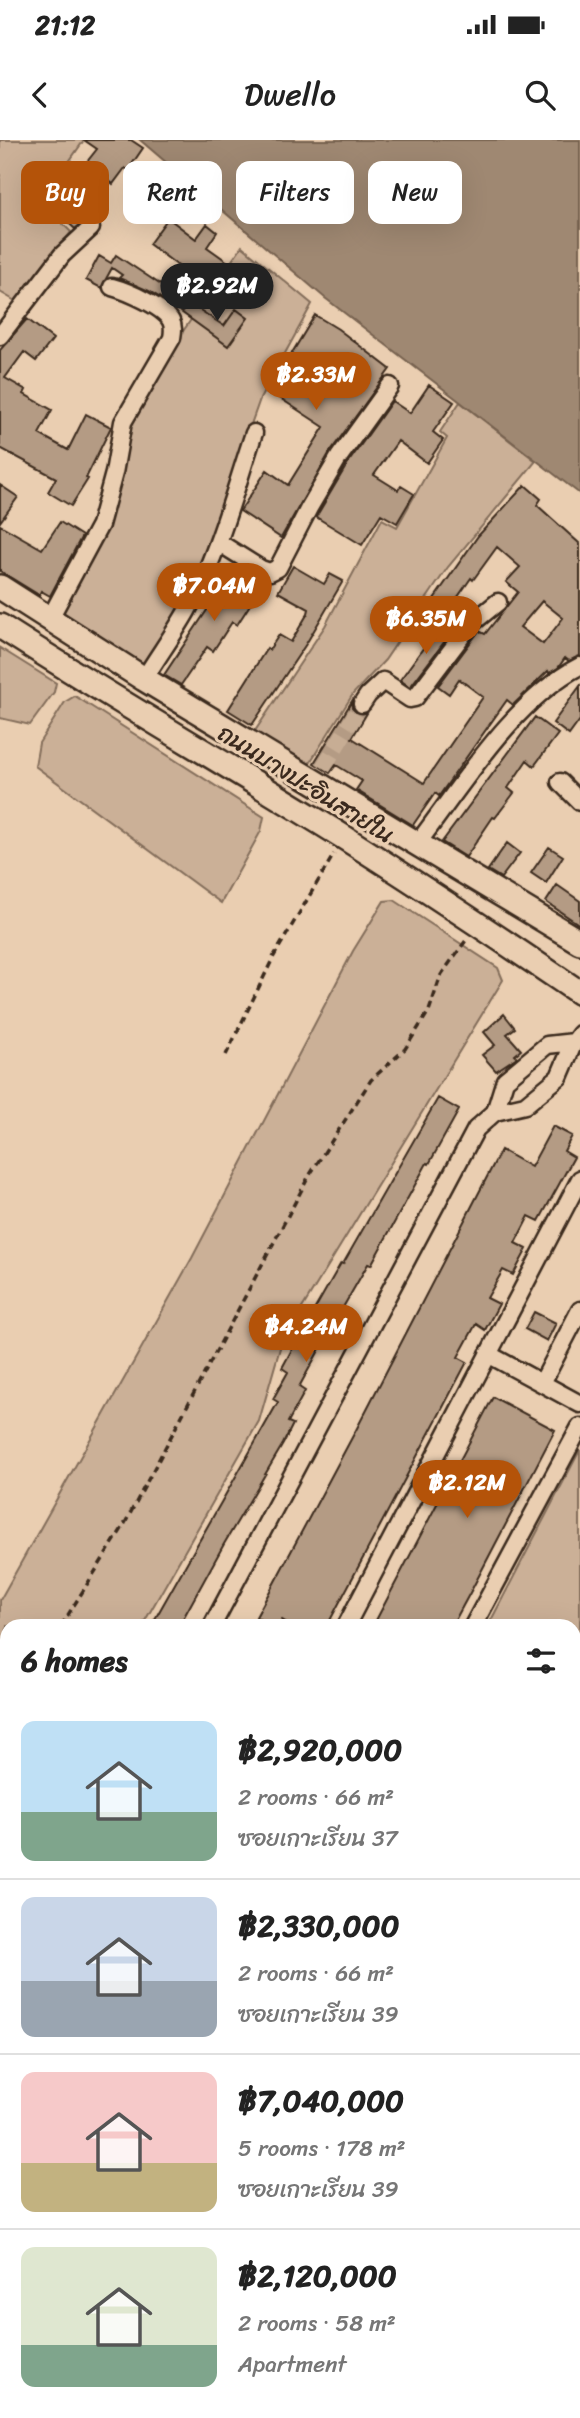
<!DOCTYPE html>
<meta charset="utf-8">
<style>
:root{--surface:#fff;--page:#f2f2f2;--text:#222;--muted:#767676;--line:#e0e0e0;--accent:#b45309}
body{margin:0;font-family:Sriracha,"Playpen Sans Thai",sans-serif;background:var(--page);color:var(--text);height:100vh;display:flex;flex-direction:column;font-size:26px;white-space:nowrap}
*{box-sizing:border-box;margin:0}
p{font-size:23px;color:var(--muted)}
.icon{flex:none;width:38px;height:38px;fill:none;stroke:currentColor;stroke-width:2;stroke-linecap:round;stroke-linejoin:round}
.map{position:relative;flex:1;overflow:hidden}
.side{position:absolute;left:0px;top:1479px;width:581px;height:800px;display:flex;flex-direction:column;background:var(--surface);border-radius:21px 21px 0 0;box-shadow:0 7px 28px #0002}
.side>*{flex:none}
.banner{position:absolute;left:21px;top:21px;width:539px;height:63px;display:flex;gap:14px}
.price{position:absolute;translate:-50% -60px;padding:0 16px;border-radius:24px;background:var(--accent);color:#fff;font-size:23px;line-height:46px;filter:drop-shadow(0 2px 4px #0008)}
.price::after{content:'';position:absolute;left:50%;top:42px;width:21px;height:16px;margin-left:-10px;background:inherit;clip-path:polygon(0 0,100% 0,50% 100%)}
.price.on{background:#222;color:#fff}
ul{padding:0;list-style:none}
li{display:flex;align-items:center;gap:21px;height:175px;padding:0 21px}
li+li{border-top:2px solid var(--line)}
li span{display:grid;place-items:center;flex:none;width:196px;height:140px;border-radius:14px;color:#555}
li>.icon{margin-inline-start:auto}
span .icon{width:84px;height:84px;fill:#fffc;stroke-width:1}
li b{font-size:30px}
h2{display:flex;justify-content:space-between;align-items:center;height:84px;padding:0 21px;font-size:30px}
.pill{padding:0 24px;border-radius:14px;background:var(--surface);box-shadow:0 7px 28px #0002;font-size:24px;line-height:63px}
.pill.on{background:var(--accent);color:#fff}
.status{display:flex;justify-content:space-between;align-items:center;height:49px;padding:0 35px;background:var(--surface);direction:ltr}
.status svg{height:19px;fill:currentColor}
header{display:flex;justify-content:space-between;align-items:center;height:91px;padding:0 21px;background:var(--surface);font-size:32px;font-weight:600}
.map>svg:first-child{display:block}
.green{fill:#cbb097;stroke:#836d5a;stroke-width:2}
.water{fill:#9f8872;stroke:#776250;stroke-width:2}
.building{fill:#b49b84;stroke:#3b2a1e;stroke-width:2;fill-rule:evenodd}
.lines{fill:none;stroke-linecap:round;stroke-linejoin:round}
.street-tunnel{stroke:#c7ad94;stroke-width:16;stroke-dasharray:16 8;stroke-linecap:butt}
.street-casing{stroke:#3b2a1e;stroke-width:21}
.secondary-casing{stroke:#3b2a1e;stroke-width:28}
.path{stroke:#3b2a1e;stroke-width:3.5;stroke-dasharray:7 5;stroke-linecap:butt}
.street{stroke:#eaceb1;stroke-width:16}
.secondary{stroke:#eaceb1;stroke-width:23}
.labels{text-anchor:middle;stroke-width:6;stroke-linejoin:round;paint-order:stroke}
.street-label{font-size:24px;fill:#3b2a1e;stroke:#eaceb1}
</style>
<div class="status"><b>21:12</b><svg viewBox="0 0 49 12"><path d="M0 12V9h3v3zM5 12V6h3v6zM10 12V3h3v9zM15 12V0h3v12zM26 1h20v11H26zM47 4h2v5h-2z"/></svg></div>
<header><svg class="icon" aria-label="back" viewBox="0 0 24 24"><path d="M15 5l-7 7 7 7"/></svg>Dwello<svg class="icon" aria-label="search" viewBox="0 0 24 24"><circle cx="10" cy="10" r="6"/><path d="M15 15l6 6"/></svg></header>
<div class="map">
<svg width="580" height="2278" viewBox="0 0 580 2278">
<rect width="100%" height="100%" fill="#eaceb1"/>
<filter id="ink" filterUnits="userSpaceOnUse"><feTurbulence type="fractalNoise" baseFrequency=".0143" numOctaves="2"/><feDisplacementMap in="SourceGraphic" scale="14" xChannelSelector="R" yChannelSelector="G"/><feConvolveMatrix kernelMatrix="1 2 1 2 8 2 1 2 1" color-interpolation-filters="sRGB"/></filter>
<g filter="url(#ink)">
<path class="green" d="M0,0H84L41,62L71,92L17,162L0,152Z
M242,106L312,164L260,259L189,459L150,526L141,527L63,477L62,470L128,288L179,197Z
M460,262L536,321L448,427L385,520L353,554L309,624L303,626L257,598L255,591L325,486L382,379L397,387L447,298L440,292Z
M0,508L56,543L54,552L30,585L0,578Z
M75,556L264,677L261,691L221,763L35,626L39,603L65,562Z
M394,760L498,828L503,840L282,1201L259,1281L142,1486H7V1722L0,1735V1460L192,1118L353,811L384,761Z
M580,1310V1511L574,1522V1486H488Z
M62,2272H167L163,2278H58Z"/>
<path class="water" d="M140,0H580V354L325,158Z
M574,2176L580,2179V2278H460L465,2272H574Z"/>
<path class="building" d="M84,0H131L143,8L128,30L125,28L113,44L109,41L89,67L95,72L75,89L48,64L65,45L67,47L97,9Z
M168,78L196,99L207,84L217,92L207,107L228,122L209,149L149,104Z
M116,115L176,155L170,164L149,151L119,138L122,135L112,128L101,148L86,140L99,116L111,123Z
M188,162L224,186L236,169L248,178L228,206L181,172Z
M315,175L338,189L390,229L330,312L281,398L240,371L267,330L288,345L324,287L269,251Z
M27,179L53,199L36,221L24,212L5,238L26,250L24,254L52,270L39,294L68,310L86,274L111,287L86,338L88,339L71,366L48,352L56,338L0,308V210Z
M429,245L454,262L433,292L443,300L427,323L398,301L374,335L398,350L401,346L414,354L397,383L381,374L362,405L316,377L348,323L392,261L410,273Z
M0,345L18,357L0,382Z
M525,345L541,359L537,365L580,404V516L569,521L565,518L558,528L549,533L548,531L513,565L507,560L439,656L435,653L413,685L356,650L362,641L336,625L330,633L314,623L352,561V568L356,572L367,573L352,598L424,643L483,557L459,539L449,554L438,546L479,491L485,494L518,452L506,442L520,427L497,407L473,440L471,438L444,477L429,466L478,396ZM542,461L563,478L543,504L520,487Z
M60,382L82,396L50,456L41,451L39,455L0,431V385L42,409Z
M293,426L324,444L330,434L343,441L306,504L252,585L228,570L267,508L269,510L279,495L291,502L308,473L309,469L278,452Z
M228,430L260,449L237,485L232,482L213,511L207,507L181,545L164,535L209,467L206,465Z
M440,485L451,493L410,547L400,540Z
M580,546V580L569,595L553,583Z
M535,577L558,594L534,626L527,620L508,648L514,653L495,678L493,677L466,717L442,702Z
M507,703L520,713L501,738L488,730Z
M549,707L563,716L546,743L531,733Z
M557,745L580,761V785L546,762Z
M504,874L515,888L507,894L521,910L515,915L517,917L496,931L482,915L495,905L484,892Z
M438,958L459,970L429,1024L427,1023L371,1125L368,1124L334,1183L299,1247L305,1251L288,1282L293,1284L283,1304L224,1404L179,1486H151L278,1262L273,1259L288,1232L282,1228L296,1202L341,1123L343,1124Z
M553,986L572,996L564,1011L574,1017L539,1081L529,1076L515,1103L527,1109L513,1135L503,1130L487,1158L499,1164L485,1190L476,1184L458,1217L467,1222L327,1486H292L282,1480L279,1486H271L256,1477L356,1290L501,1010L531,1027Z
M534,1172L556,1183L547,1201L525,1189Z
M493,1257L555,1290L472,1449L452,1486H373Z"/>
<g class="lines">
<path class="street-tunnel" d="M323,628L362,564"/>
<defs>
<path id="street" d="M0,196L62,115L91,88
M218,402L261,429L270,432L278,428L309,368L339,317L390,246
M50,478L100,385L114,333L123,282L172,198C173,192 174,187 171,181C164,167 127,151 112,147
M144,539C158,516 174,494 187,471C218,416 234,352 254,293
M362,564L368,555L383,541L410,559L415,558L471,484L498,462
M560,642L580,662
M417,704C462,645 514,560 580,526
M495,972L505,940L547,905L574,902
M488,1214L580,1264
M542,1243L580,1170
M212,1486L476,989L495,972L525,965L559,937L574,902L580,894
M346,1486L580,1039
M473,1486L580,1287
M0,1857L7,1844
M0,2063L7,2050
M0,2276L7,2264"/>
<path id="secondary" d="M0,447L144,539L580,802
M0,486C113,559 230,626 345,698C424,748 502,800 580,853"/>
</defs>
<use href="#street" class="street-casing"/>
<use href="#secondary" class="secondary-casing"/>
<path class="path" d="M226,915L274,816L334,714
M61,1486L123,1387L309,1036L371,940L405,909L429,871L441,835L467,799
M0,1595L7,1583
M218,2272L230,2278
M189,2278L193,2272"/>
<use href="#street" class="street"/>
<use href="#secondary" class="secondary"/>
</g>
</g>
<g class="labels">
<g class="street-label">
<text transform="translate(306 644) rotate(32)" y="8">ถนนบางปะอินสายใน</text>
</g>
</g>
</svg>
<b class="price on" style="left:217px;top:183px">฿2.92M</b>
<b class="price" style="left:316px;top:272px">฿2.33M</b>
<b class="price" style="left:214px;top:483px">฿7.04M</b>
<b class="price" style="left:426px;top:516px">฿6.35M</b>
<b class="price" style="left:306px;top:1224px">฿4.24M</b>
<b class="price" style="left:467px;top:1380px">฿2.12M</b>
<div class="banner">
<a class="pill on">Buy</a>
<a class="pill">Rent</a>
<a class="pill">Filters</a>
<a class="pill">New</a>
</div>
<section class="side">
<h2>6 homes<svg class="icon" aria-label="filters" viewBox="0 0 24 24"><path d="M4 7h16M4 17h16"/><circle cx="9" cy="7" r="2"/><circle cx="15" cy="17" r="2"/></svg></h2>
<ul>
<li><span style="background:linear-gradient(#bfe0f5 65%,#7fa58c 0)"><svg class="icon" aria-label="home" viewBox="0 0 24 24"><path d="M3 11l9-7 9 7M6 9v11h12V9"/></svg></span><div><b>฿2,920,000</b><p>2 rooms · 66 m²</p><p>ซอยเกาะเรียน 37</p></div></li>
<li><span style="background:linear-gradient(#c9d6e8 60%,#9aa5b1 0)"><svg class="icon" aria-label="home" viewBox="0 0 24 24"><path d="M3 11l9-7 9 7M6 9v11h12V9"/></svg></span><div><b>฿2,330,000</b><p>2 rooms · 66 m²</p><p>ซอยเกาะเรียน 39</p></div></li>
<li><span style="background:linear-gradient(#f6c9c9 65%,#c2b280 0)"><svg class="icon" aria-label="home" viewBox="0 0 24 24"><path d="M3 11l9-7 9 7M6 9v11h12V9"/></svg></span><div><b>฿7,040,000</b><p>5 rooms · 178 m²</p><p>ซอยเกาะเรียน 39</p></div></li>
<li><span style="background:linear-gradient(#dfe7d0 70%,#7fa58c 0)"><svg class="icon" aria-label="home" viewBox="0 0 24 24"><path d="M3 11l9-7 9 7M6 9v11h12V9"/></svg></span><div><b>฿2,120,000</b><p>2 rooms · 58 m²</p><p>Apartment</p></div></li>
</ul>
</section>
</div>
